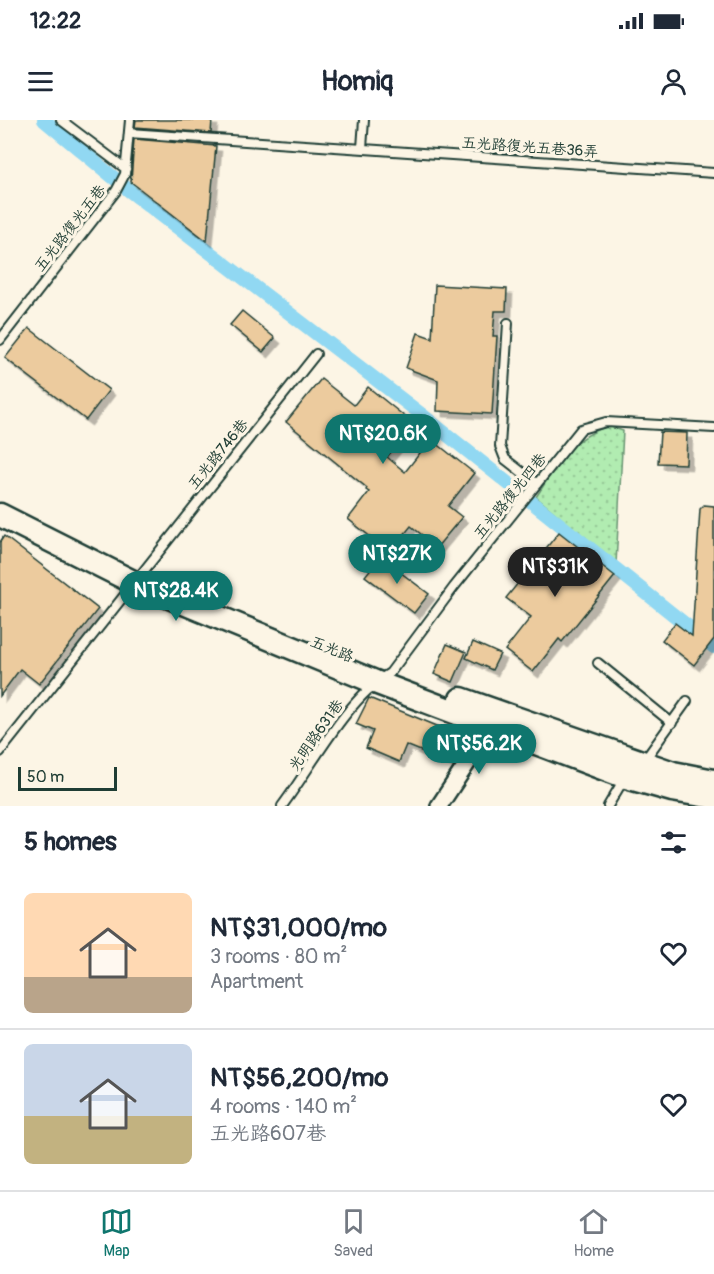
<!DOCTYPE html>
<meta charset="utf-8">
<style>
:root{--surface:#fff;--page:#f2f2f3;--text:#1f2937;--muted:#747a83;--line:#e0e1e3;--accent:#0f766e}
body{margin:0;font-family:Pangolin,"LXGW WenKai TC",sans-serif;background:var(--page);color:var(--text);height:100vh;display:flex;flex-direction:column;font-size:22px;white-space:nowrap}
*{box-sizing:border-box;margin:0}
p{font-size:20px;color:var(--muted)}
.icon{flex:none;width:33px;height:33px;fill:none;stroke:currentColor;stroke-width:2;stroke-linecap:round;stroke-linejoin:round}
.map{position:relative;height:686px;overflow:hidden}
.panel{display:flex;flex-direction:column;background:var(--surface);flex:1}
.panel>*{flex:none}
.scale{position:absolute;left:18px;bottom:15px;width:99px;box-sizing:border-box;padding-left:6px;border:3px solid #1f3d34;border-top:0;font-size:16px;line-height:21px;white-space:nowrap;color:#1f3d34;-webkit-text-stroke:4px #fcf5e5;paint-order:stroke}
.price{position:absolute;translate:-50% -51px;padding:0 14px;border-radius:21px;background:var(--accent);color:#fff;font-size:20px;line-height:39px;filter:drop-shadow(0 2px 3px #0008)}
.price::after{content:'';position:absolute;left:50%;top:36px;width:18px;height:14px;margin-left:-9px;background:inherit;clip-path:polygon(0 0,100% 0,50% 100%)}
.price.active{background:#222;color:#fff}
ul{padding:0;list-style:none}
li{display:flex;align-items:center;gap:18px;height:150px;padding:0 24px}
li+li{border-top:2px solid var(--line)}
li span{display:grid;place-items:center;flex:none;width:168px;height:120px;border-radius:9px;color:#555}
li>.icon{margin-inline-start:auto}
span .icon{width:72px;height:72px;fill:#fffc;stroke-width:1}
li b{font-size:26px}
h2{display:flex;justify-content:space-between;align-items:center;height:72px;padding:0 24px;font-size:26px}
.status{display:flex;justify-content:space-between;align-items:center;height:42px;padding:0 30px;background:var(--surface);direction:ltr}
.status svg{height:16px;fill:currentColor}
header{display:flex;justify-content:space-between;align-items:center;height:78px;padding:0 24px;background:var(--surface);font-size:27px;font-weight:700}
.menu{display:flex;justify-content:space-around;align-items:center;height:84px;border-top:2px solid var(--line);background:var(--surface);font-size:16px;color:var(--muted)}
.menu a{display:grid;justify-items:center;gap:3px}
.menu .active{color:var(--accent)}
.map>svg:first-child{display:block}
.grass{fill:url(#grass-dots);stroke:#689472;stroke-width:1.5}
.lines{fill:none;stroke-linecap:round;stroke-linejoin:round}
.canal{stroke:#91d8f2;stroke-width:14}
.building{fill:#eccb9e;stroke:#1f3d34;stroke-width:1.5;filter:url(#shadow)}
.lane-casing{stroke:#1f3d34;stroke-width:12}
.street-casing{stroke:#1f3d34;stroke-width:20}
.secondary-casing{stroke:#1f3d34;stroke-width:27}
.lane{stroke:#fcf5e5;stroke-width:8}
.street{stroke:#fcf5e5;stroke-width:15}
.secondary{stroke:#fcf5e5;stroke-width:22}
.labels{text-anchor:middle;stroke-width:6;stroke-linejoin:round;paint-order:stroke}
.street-label{font-size:15px;fill:#1f3d34;stroke:#fcf5e5}
</style>
<div class="status"><b>12:22</b><svg viewBox="0 0 49 12"><path d="M0 12V9h3v3zM5 12V6h3v6zM10 12V3h3v9zM15 12V0h3v12zM26 1h20v11H26zM47 4h2v5h-2z"/></svg></div>
<header><svg class="icon" aria-label="menu" viewBox="0 0 24 24"><path d="M4 6h16M4 12h16M4 18h16"/></svg>Homiq<svg class="icon" aria-label="person" viewBox="0 0 24 24"><circle cx="12" cy="8" r="4"/><path d="M4 21q1-7 8-7t8 7"/></svg></header>
<div class="map">
<svg width="714" height="686" viewBox="0 0 714 686">
<defs>
<pattern id="grass-dots" width="8" height="8" patternUnits="userSpaceOnUse" patternTransform="scale(1.5)"><rect width="8" height="8" fill="#b1ecb1"/><path d="M2 2h.1M6 6h.1" fill="none" stroke="#98cb99" stroke-width="1.8" stroke-linecap="round"/></pattern>
<filter id="shadow"><feDropShadow dx="5.5" dy="5.5" stdDeviation="0" flood-color="#0004"/></filter>
</defs>
<rect width="100%" height="100%" fill="#fcf5e5"/>
<filter id="ink" filterUnits="userSpaceOnUse"><feTurbulence type="fractalNoise" baseFrequency=".0167" numOctaves="2"/><feDisplacementMap in="SourceGraphic" scale="12" xChannelSelector="R" yChannelSelector="G"/><feConvolveMatrix kernelMatrix="1 2 1 2 8 2 1 2 1" color-interpolation-filters="sRGB"/></filter>
<g filter="url(#ink)">
<path class="grass" d="M608,306L623,311L616,444L536,377C559,343 567,320 608,306Z"/>
<g class="lines">
<path class="canal" d="M44,0L131,72L421,294L714,527"/>
</g>
<path class="building" d="M136,0H212L211,13L135,7Z
M134,19L216,26L207,121L131,62Z
M435,165L507,169L506,191H495L493,216H497L492,294L437,291L438,260L406,248L418,213L432,218Z
M242,191L275,218L263,232L230,205Z
M29,208L109,270L86,300L5,238Z
M321,259L354,285L368,267L414,304L387,337L405,352L431,319L474,353L448,386L462,397L437,427L411,406L390,432L348,399L369,372L366,370L367,368L286,302Z
M660,312L687,313L686,344L658,343Z
M704,385L714,386V519L694,545L662,520L675,503L692,516L700,389Z
M559,412L615,456L562,522L559,519L533,552L505,530L531,497L506,478Z
M4,416L98,489L39,564L20,549L0,576V422Z
M380,437L429,474L414,493L365,456Z
M473,522L500,534L492,550L466,538Z
M447,524L466,532L453,562L434,554Z
M369,578L459,615L448,642L406,625L399,642L366,628L373,611L356,604Z"/>
<g class="lines">
<defs>
<path id="lane" d="M61,0L126,49
M129,13L714,53
M362,28L364,0
M508,203L500,326L505,339L537,364
M0,220L116,71L125,54L130,0
M598,543L672,603
M0,632L316,234
M644,641L687,581
M282,686C313,645 346,579 390,553L454,467L581,309L606,302L714,308
M608,686L624,659"/>
<path id="street" d="M439,686L470,639L482,603"/>
<path id="secondary" d="M0,395L133,462L375,562L626,657L672,670L714,677
M461,579L673,653L714,661"/>
</defs>
<use href="#lane" class="lane-casing"/>
<use href="#street" class="street-casing"/>
<use href="#secondary" class="secondary-casing"/>
<use href="#lane" class="lane"/>
<use href="#street" class="street"/>
<use href="#secondary" class="secondary"/>
</g>
</g>
<g class="labels">
<g class="street-label">
<text transform="translate(530 27) rotate(4)" y="5">五光路復光五巷36弄</text>
<text transform="translate(70 108) rotate(-52)" y="5">五光路復光五巷</text>
<text transform="translate(218 334) rotate(-51)" y="5">五光路746巷</text>
<text transform="translate(510 376) rotate(-51)" y="5">五光路復光四巷</text>
<text transform="translate(332 529) rotate(22)" y="5">五光路</text>
<text transform="translate(316 615) rotate(-55)" y="5">光明路631巷</text>
</g>
</g>
</svg>
<div class="scale">50 m</div>
<b class="price" style="left:383px;top:345px">NT$20.6K</b>
<b class="price" style="left:397px;top:465px">NT$27K</b>
<b class="price active" style="left:555px;top:478px">NT$31K</b>
<b class="price" style="left:176px;top:502px">NT$28.4K</b>
<b class="price" style="left:479px;top:655px">NT$56.2K</b>
</div>
<section class="panel">
<h2>5 homes<svg class="icon" aria-label="filters" viewBox="0 0 24 24"><path d="M4 7h16M4 17h16"/><circle cx="9" cy="7" r="2"/><circle cx="15" cy="17" r="2"/></svg></h2>
<ul>
<li><span style="background:linear-gradient(#ffd9b3 70%,#b9a48a 0)"><svg class="icon" aria-label="home" viewBox="0 0 24 24"><path d="M3 11l9-7 9 7M6 9v11h12V9"/></svg></span><div><b>NT$31,000/mo</b><p>3 rooms · 80 m²</p><p>Apartment</p></div><svg class="icon" aria-label="heart" viewBox="0 0 24 24"><path d="M12 20l-8-8c-3-5 5-10 8-4 3-6 11-1 8 4z"/></svg></li>
<li><span style="background:linear-gradient(#c9d6e8 60%,#c2b280 0)"><svg class="icon" aria-label="home" viewBox="0 0 24 24"><path d="M3 11l9-7 9 7M6 9v11h12V9"/></svg></span><div><b>NT$56,200/mo</b><p>4 rooms · 140 m²</p><p>五光路607巷</p></div><svg class="icon" aria-label="heart" viewBox="0 0 24 24"><path d="M12 20l-8-8c-3-5 5-10 8-4 3-6 11-1 8 4z"/></svg></li>
</ul>
</section>
<nav class="menu">
<a class="active"><svg class="icon" aria-label="map" viewBox="0 0 24 24"><path d="M3 6l6-2 6 2 6-2v14l-6 2-6-2-6 2zM9 4v14M15 6v14"/></svg>Map</a>
<a><svg class="icon" aria-label="saved" viewBox="0 0 24 24"><path d="M7 4h10v16l-5-4-5 4z"/></svg>Saved</a>
<a><svg class="icon" aria-label="home" viewBox="0 0 24 24"><path d="M3 11l9-7 9 7M6 9v11h12V9"/></svg>Home</a>
</nav>
